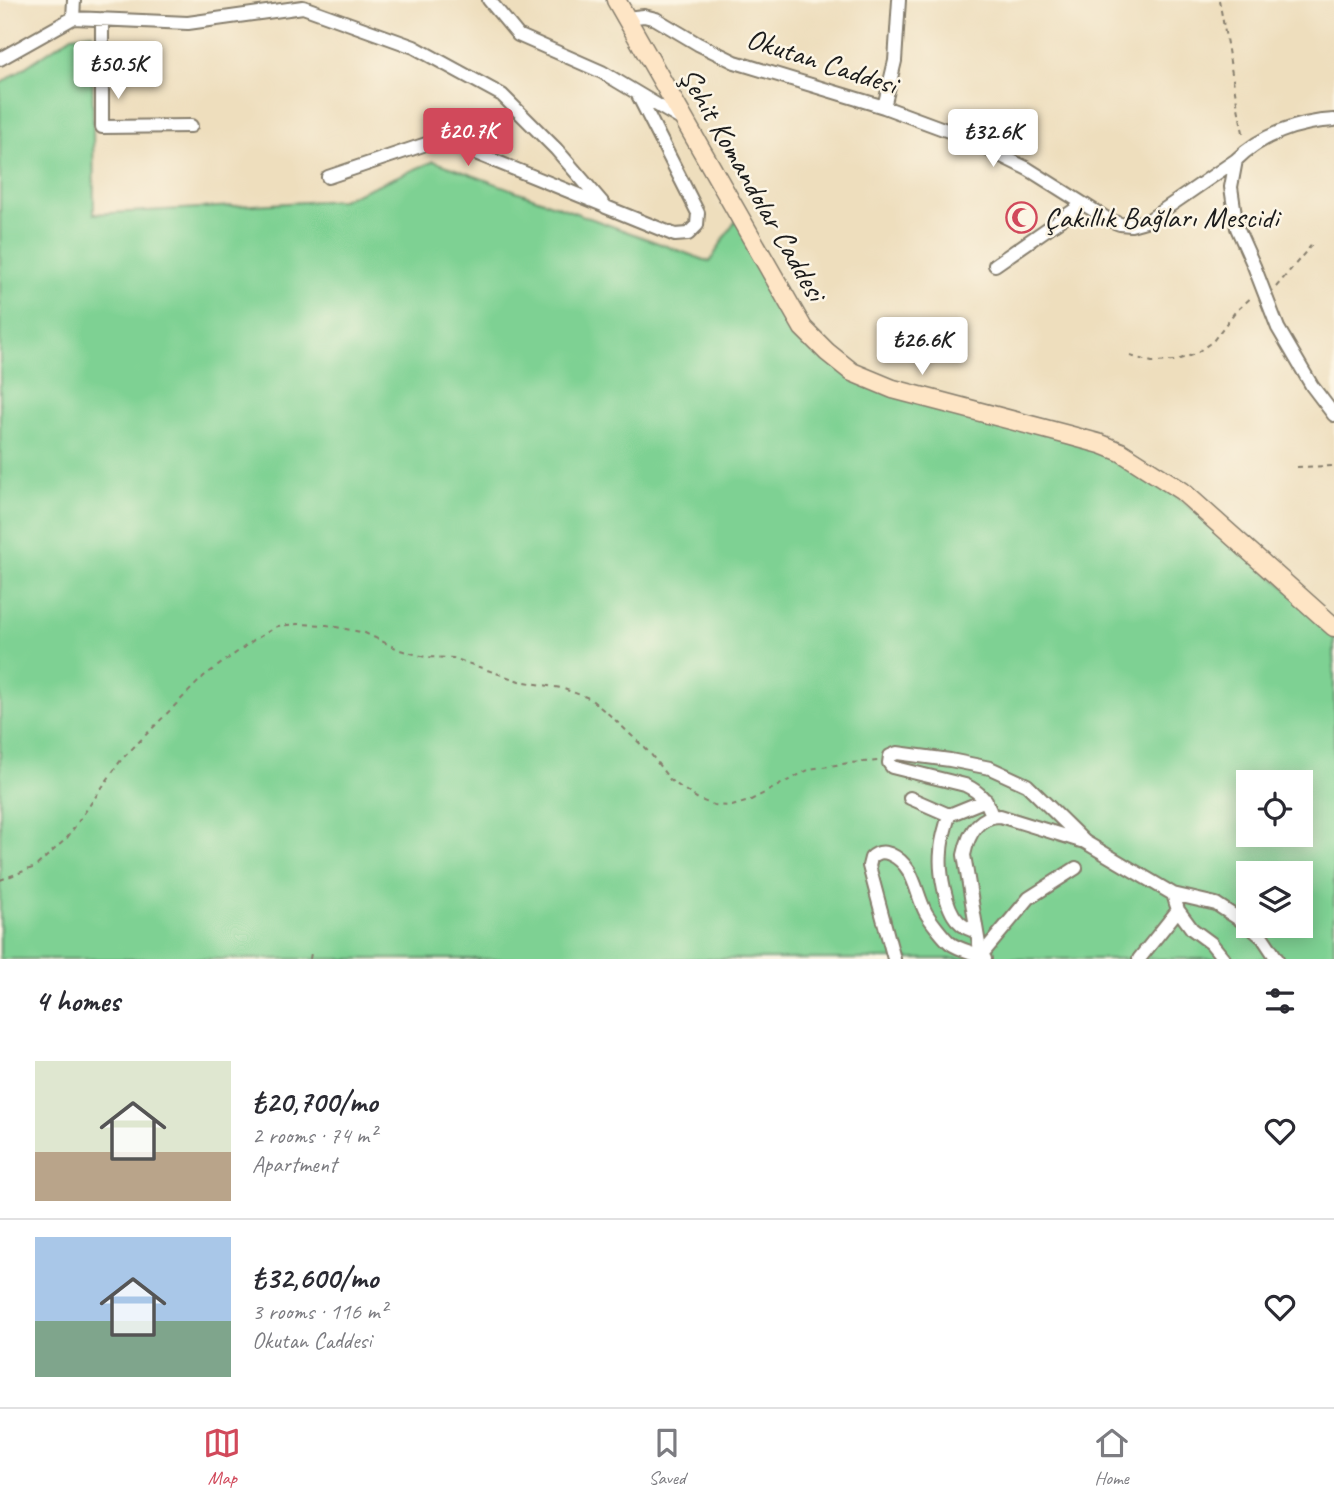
<!DOCTYPE html>
<meta charset="utf-8">
<style>
:root{--surface:#fff;--page:#f2f2f3;--text:#2b2b33;--muted:#7c7c81;--line:#e1e1e2;--accent:#d1495b}
body{margin:0;font-family:Caveat,sans-serif;background:var(--page);color:var(--text);height:100vh;display:flex;flex-direction:column;font-size:26px;white-space:nowrap}
*{box-sizing:border-box;margin:0}
p{font-size:23px;color:var(--muted)}
.icon{flex:none;width:38px;height:38px;fill:none;stroke:currentColor;stroke-width:2;stroke-linecap:round;stroke-linejoin:round}
.map{position:relative;height:959px;overflow:hidden}
.side{display:flex;flex-direction:column;background:var(--surface);flex:1}
.side>*{flex:none}
.tools{position:absolute;left:1236px;top:770px;display:grid;gap:14px}
.tools a{display:grid;place-items:center;width:77px;height:77px;border-radius:0px;background:var(--surface);box-shadow:0 4px 18px #0003;font-size:35px}
.price{position:absolute;translate:-50% -60px;padding:0 16px;border-radius:7px;background:#fff;color:#222;font-size:23px;line-height:46px;filter:drop-shadow(0 2px 4px #0008)}
.price::after{content:'';position:absolute;left:50%;top:42px;width:21px;height:16px;margin-left:-10px;background:inherit;clip-path:polygon(0 0,100% 0,50% 100%)}
.price.active{background:var(--accent);color:#fff}
ul{padding:0;list-style:none}
li{display:flex;align-items:center;gap:21px;height:175px;padding:0 35px}
li+li{border-top:2px solid var(--line)}
li span{display:grid;place-items:center;flex:none;width:196px;height:140px;border-radius:0px;color:#555}
li>.icon{margin-inline-start:auto}
span .icon{width:84px;height:84px;fill:#fffc;stroke-width:1}
li b{font-size:30px}
h2{display:flex;justify-content:space-between;align-items:center;height:84px;padding:0 35px;font-size:30px}
.tabs{display:flex;justify-content:space-around;align-items:center;height:98px;border-top:2px solid var(--line);background:var(--surface);font-size:19px;color:var(--muted)}
.tabs a{display:grid;justify-items:center;gap:4px}
.tabs .active{color:var(--accent)}
.map>svg:first-child{display:block}
.green{fill:#7ed193;stroke:#4d7658;stroke-width:2;fill-rule:evenodd}
.lines{fill:none;stroke-linecap:round;stroke-linejoin:round}
.street-casing{stroke:#857d6c;stroke-width:16}
.secondary-casing{stroke:#857d6c;stroke-width:21}
.path{stroke:#857d6c;stroke-width:2;stroke-dasharray:5 5;stroke-linecap:butt}
.street{stroke:#fff;stroke-width:12}
.secondary{stroke:#fee5c5;stroke-width:18}
.labels{text-anchor:middle;stroke-width:5;stroke-linejoin:round;paint-order:stroke}
.street-label{font-size:30px;fill:#1c1c1c;stroke:#fcf5e5}
.poi-label{font-size:30px;fill:#1c1c1c;stroke:#fcf5e5;text-anchor:start}
</style>
<div class="map">
<svg width="1334" height="959" viewBox="0 0 1334 959">
<rect width="100%" height="100%" fill="#fcf5e5"/>
<filter id="ink" filterUnits="userSpaceOnUse"><feTurbulence type="fractalNoise" baseFrequency=".0143" numOctaves="2"/><feDisplacementMap in="SourceGraphic" scale="14" xChannelSelector="R" yChannelSelector="G"/><feConvolveMatrix kernelMatrix="1 2 1 2 8 2 1 2 1" color-interpolation-filters="sRGB"/></filter>
<filter id="wash" filterUnits="userSpaceOnUse"><feTurbulence type="fractalNoise" baseFrequency=".00686" numOctaves="4" result="noise"/><feDisplacementMap in="SourceGraphic" scale="28" xChannelSelector="R" yChannelSelector="G"/><feGaussianBlur stdDeviation="1.57" result="paint"/><feColorMatrix in="noise" values="0 0 0 0 0 0 0 0 0 0 0 0 0 0 0 0 0 1.4 0 .05"/><feComposite in="paint" operator="in"/></filter>
<g filter="url(#wash)">
<rect width="100%" height="100%" fill="#eedebd"/>
<path class="green" d="M92,33L94,214L341,200L434,161L710,262L724,238L737,219L798,324L853,370L1135,461L1334,628V959H0V84L72,36ZM1248,782H1300V835H1248ZM1248,873H1300V926H1248Z"/>
</g>
<g filter="url(#ink)">
<g class="lines">
<defs>
<path id="street" d="M489,0L518,35L602,72L684,121
M73,18L74,0
M626,18L644,16L656,19L698,44L735,62L884,107L957,134L1028,169L1109,220L1120,224L1131,225L1149,220L1236,160C1261,135 1298,122 1334,120
M102,19V127L191,126
M0,59L73,18L188,23L303,7L414,47L502,95L556,149L606,207L675,235L688,234L697,225L698,213L637,93
M884,107L895,61L899,0
M1236,160L1231,187L1237,228L1254,266L1278,328L1312,386L1334,415
M328,177L441,139L603,205
M995,265L1083,204
M910,798L949,815
M992,816C987,800 980,792 965,785L892,767L889,763L890,756L897,753L950,760L990,768L1027,785L1085,842L1173,894L1216,904L1248,925
M1173,894L1178,910L1192,929L1211,943L1224,959
M1249,926L1263,938L1277,959
M977,932C969,929 963,927 958,921C945,908 939,870 941,852C941,840 946,827 949,815L986,800
M981,956L964,855C968,835 977,816 1000,816L1081,841
M894,959L869,866L871,858C877,852 882,851 890,854C915,865 915,893 926,913C930,920 944,938 950,943C958,949 971,952 981,956L985,959
M978,959L1029,898L1076,868
M1139,959L1178,910"/>
<path id="secondary" d="M616,0L803,328L827,352L852,372L893,389L1068,435L1101,444L1121,452L1182,491L1334,627"/>
</defs>
<use href="#street" class="street-casing"/>
<use href="#secondary" class="secondary-casing"/>
<path class="path" d="M1219,0C1228,46 1234,91 1244,137
M1276,287L1314,242
M1130,356L1152,362L1174,361L1195,354L1213,341L1235,312L1253,296
M1297,467L1334,466
M0,880L35,867L67,838L121,760L204,676L254,640L278,626L297,624L327,625L365,633L400,650L425,657L453,658L519,681L561,688L589,698L612,717L650,753L670,780L698,799L714,805L732,806L749,801L810,769L849,763L878,761
M310,959L311,953"/>
<use href="#street" class="street"/>
<use href="#secondary" class="secondary"/>
</g>
</g>
<defs>
<symbol id="mosque-ring" viewBox="-11 -11 22 22"><circle r="9.5" fill="#fcf5e5" stroke="#d1495b" stroke-width="1.5"/><path d="M3.5-4.9A6 6 0 1 0 3.5 4.9A5 5 0 1 1 3.5-4.9Z" fill="#d1495b"/></symbol>
</defs>
<g fill-rule="evenodd">
<use href="#mosque-ring" x="1004" y="200" width="35" height="35"/>
</g>
<g class="labels">
<g class="street-label">
<text transform="translate(822 61) rotate(18)" y="10">Okutan Caddesi</text>
<text transform="translate(753 184) rotate(60)" y="10">Şehit Komandolar Caddesi</text>
</g>
<g class="poi-label">
<text x="1044" y="227">Çakıllık Bağları Mescidi</text>
</g>
</g>
</svg>
<div class="tools">
<a><svg class="icon" aria-label="locate" viewBox="0 0 24 24"><circle cx="12" cy="12" r="6"/><path d="M12 2v4M12 18v4M2 12h4M18 12h4"/></svg></a>
<a><svg class="icon" aria-label="layers" viewBox="0 0 24 24"><path d="M12 4l9 5-9 5-9-5zM3 14l9 5 9-5"/></svg></a>
</div>
<b class="price" style="left:118px;top:101px">₺50.5K</b>
<b class="price active" style="left:468px;top:168px">₺20.7K</b>
<b class="price" style="left:993px;top:169px">₺32.6K</b>
<b class="price" style="left:922px;top:377px">₺26.6K</b>
</div>
<section class="side">
<h2>4 homes<svg class="icon" aria-label="filters" viewBox="0 0 24 24"><path d="M4 7h16M4 17h16"/><circle cx="9" cy="7" r="2"/><circle cx="15" cy="17" r="2"/></svg></h2>
<ul>
<li><span style="background:linear-gradient(#dfe7d0 65%,#b9a48a 0)"><svg class="icon" aria-label="home" viewBox="0 0 24 24"><path d="M3 11l9-7 9 7M6 9v11h12V9"/></svg></span><div><b>₺20,700/mo</b><p>2 rooms · 74 m²</p><p>Apartment</p></div><svg class="icon" aria-label="heart" viewBox="0 0 24 24"><path d="M12 20l-8-8c-3-5 5-10 8-4 3-6 11-1 8 4z"/></svg></li>
<li><span style="background:linear-gradient(#a9c7e8 60%,#7fa58c 0)"><svg class="icon" aria-label="home" viewBox="0 0 24 24"><path d="M3 11l9-7 9 7M6 9v11h12V9"/></svg></span><div><b>₺32,600/mo</b><p>3 rooms · 116 m²</p><p>Okutan Caddesi</p></div><svg class="icon" aria-label="heart" viewBox="0 0 24 24"><path d="M12 20l-8-8c-3-5 5-10 8-4 3-6 11-1 8 4z"/></svg></li>
</ul>
</section>
<nav class="tabs">
<a class="active"><svg class="icon" aria-label="map" viewBox="0 0 24 24"><path d="M3 6l6-2 6 2 6-2v14l-6 2-6-2-6 2zM9 4v14M15 6v14"/></svg>Map</a>
<a><svg class="icon" aria-label="saved" viewBox="0 0 24 24"><path d="M7 4h10v16l-5-4-5 4z"/></svg>Saved</a>
<a><svg class="icon" aria-label="home" viewBox="0 0 24 24"><path d="M3 11l9-7 9 7M6 9v11h12V9"/></svg>Home</a>
</nav>
